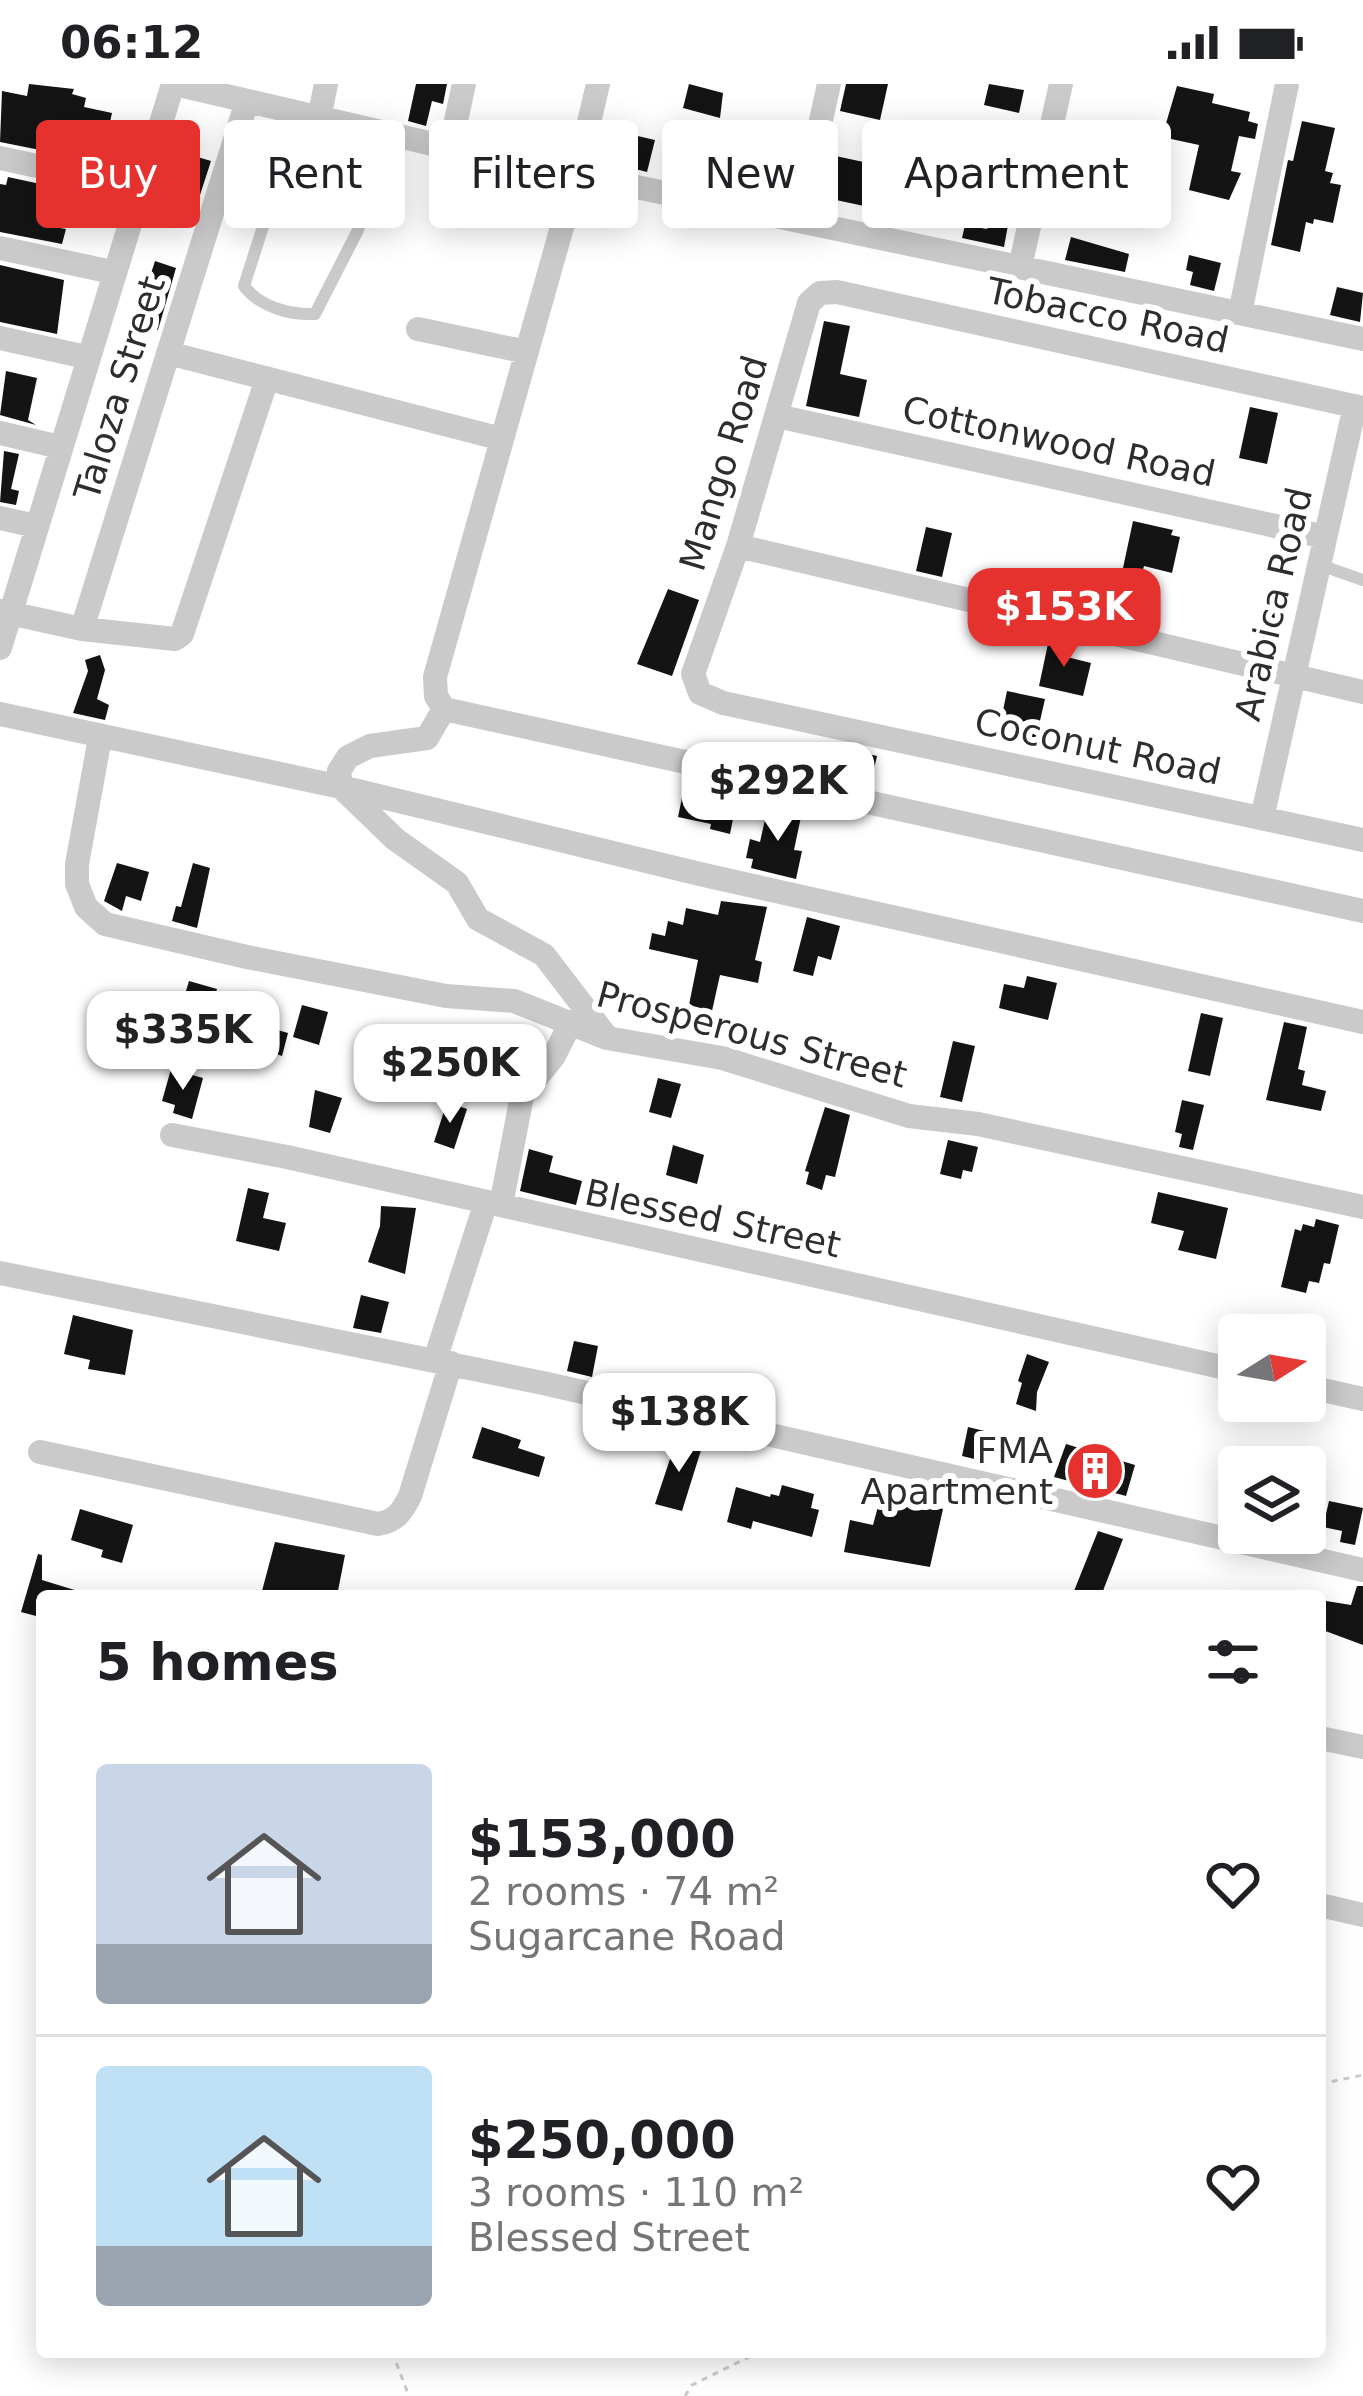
<!DOCTYPE html>
<meta charset="utf-8">
<style>
:root{--surface:#fff;--page:#f6f6f6;--text:#202124;--muted:#757577;--line:#e0e0e0;--accent:#e6322e}
body{margin:0;font-family:"DejaVu Sans",sans-serif;background:var(--page);color:var(--text);height:100vh;display:flex;flex-direction:column;font-size:45px;white-space:nowrap}
*{box-sizing:border-box;margin:0}
p{font-size:39px;color:var(--muted)}
.icon{flex:none;width:66px;height:66px;fill:none;stroke:currentColor;stroke-width:2;stroke-linecap:round;stroke-linejoin:round}
.map{position:relative;flex:1;overflow:hidden}
.panel{position:absolute;left:36px;top:1506px;width:1290px;height:768px;display:flex;flex-direction:column;background:var(--surface);border-radius:12px;box-shadow:0 6px 30px #0003}
.panel>*{flex:none}
.hud{position:absolute;left:36px;top:36px;width:1293px;height:108px;display:flex;gap:24px}
.needle{width:78px;rotate:79deg}
.fabs{position:absolute;left:1218px;top:1230px;display:grid;gap:24px}
.fabs a{display:grid;place-items:center;width:108px;height:108px;border-radius:12px;background:var(--surface);box-shadow:0 6px 30px #0003;font-size:60px}
.price{position:absolute;translate:-50% -102px;padding:0 27px;border-radius:24px;background:#fff;color:#222;font-size:39px;line-height:78px;filter:drop-shadow(0 3px 6px #0008)}
.price::after{content:'';position:absolute;left:50%;top:72px;width:36px;height:27px;margin-left:-18px;background:inherit;clip-path:polygon(0 0,100% 0,50% 100%)}
.price.on{background:var(--accent);color:#fff}
ul{padding:0;list-style:none}
li{display:flex;align-items:center;gap:36px;height:300px;padding:0 60px}
li+li{border-top:3px solid var(--line)}
li span{display:grid;place-items:center;flex:none;width:336px;height:240px;border-radius:12px;color:#555}
li>.icon{margin-inline-start:auto}
span .icon{width:144px;height:144px;fill:#fffc;stroke-width:1}
li b{font-size:51px}
h2{display:flex;justify-content:space-between;align-items:center;height:144px;padding:0 60px;font-size:51px}
.pill{padding:0 42px;border-radius:12px;background:var(--surface);box-shadow:0 6px 30px #0003;font-size:42px;line-height:108px}
.pill.on{background:var(--accent);color:#fff}
.status{display:flex;justify-content:space-between;align-items:center;height:84px;padding:0 60px;background:var(--surface);direction:ltr}
.status svg{height:33px;fill:currentColor}
.map>svg:first-child{display:block}
.building{fill:#141414}
.lines{fill:none;stroke-linecap:round;stroke-linejoin:round}
.path{stroke:#cacaca;stroke-width:3;stroke-dasharray:6 6;stroke-linecap:butt}
.service{stroke:#cacaca;stroke-width:12}
.minor{stroke:#cacaca;stroke-width:24}
.labels{text-anchor:middle;stroke-width:12;stroke-linejoin:round;paint-order:stroke}
.street-label{font-size:36px;fill:#2d2d2d;stroke:#fff}
.poi-label{font-size:36px;fill:#2d2d2d;stroke:#fff;text-anchor:end}
</style>
<div class="status"><b>06:12</b><svg viewBox="0 0 49 12"><path d="M0 12V9h3v3zM5 12V6h3v6zM10 12V3h3v9zM15 12V0h3v12zM26 1h20v11H26zM47 4h2v5h-2z"/></svg></div>
<div class="map">
<svg width="1363" height="2312" viewBox="0 0 1363 2312">
<rect width="100%" height="100%" fill="#fff"/>
<path class="building" d="M29,0L74,5L72,10L86,14L84,23L112,29L101,79L82,75L86,53L55,46L50,68L0,58L2,7L27,12Z
M416,0H447L443,20L432,17L426,42L408,37Z
M689,0L723,9L720,34L683,24Z
M846,0H888L880,36L840,27Z
M989,0L1024,6L1019,29L984,21Z
M1177,2L1214,10L1212,19L1250,28L1248,37L1258,40L1255,55L1239,52L1231,87L1241,89L1229,116L1189,106L1199,61L1162,53Z
M1302,37L1335,44L1325,87L1333,89L1330,99L1341,101L1333,139L1314,135L1313,140L1306,138L1300,168L1271,161L1288,76L1293,77Z
M613,39L631,44L629,50L655,56L647,88L604,77Z
M1118,41L1156,49L1149,83L1104,72L1108,58L1114,59Z
M191,71L211,77L200,111L181,105Z
M831,71L873,80L864,122L822,113Z
M984,76L1019,84L1014,108L979,101Z
M765,80L788,86L784,104L789,105L786,117L757,111Z
M8,93L68,106L60,144L66,145L62,160L0,148V100L6,101Z
M989,137L1008,141L1004,163L962,154L965,141L987,145Z
M1071,153L1129,170L1125,188L1065,176Z
M1189,171L1221,179L1214,207L1190,201L1193,188L1186,186Z
M155,177L176,184L158,246L135,239Z
M0,181L64,196L57,250L0,238Z
M1337,203L1363,209L1360,238L1330,231Z
M824,237L850,242L840,290L867,296L859,333L806,322Z
M6,287L37,294L28,336L36,341L0,331Z
M1250,323L1278,329L1267,380L1239,374Z
M4,367L19,370L11,405L19,407L16,421L0,418Z
M1133,437L1173,446L1171,451L1180,453L1172,489L1144,482L1142,489L1123,484Z
M926,443L952,449L942,493L916,487Z
M668,505L699,516L672,592L637,580Z
M1265,520L1284,524L1276,571L1251,565Z
M1049,555L1070,560L1067,573L1091,579L1083,612L1039,602Z
M100,571L105,586L97,615L109,621L105,636L73,629L88,587L85,576Z
M1007,607L1045,615L1034,663L1008,657L1010,643L1000,641Z
M845,665L877,672L870,702L839,695Z
M684,704L731,714L730,719L736,720L730,750L710,745L711,740L678,733Z
M776,722L802,728L794,766L802,767L796,795L751,784L753,775L746,774L750,755L760,758L766,731L773,732Z
M117,779L149,788L141,817L126,812L122,827L104,817Z
M193,779L210,784L197,844L172,837L176,822L181,823Z
M721,817L767,823L755,876L762,878L758,899L720,891L712,927L689,921L698,876L649,865L652,849L665,852L668,837L683,841L686,824L718,831Z
M807,833L840,842L831,876L818,872L813,892L793,887Z
M1027,892L1057,899L1048,936L999,924L1004,900L1024,904Z
M189,897L217,905L206,945L177,937Z
M302,921L328,928L319,961L293,953Z
M246,927L262,932L260,941L288,949L282,972L238,957Z
M1201,929L1223,934L1210,992L1188,987Z
M1284,938L1307,943L1298,985L1305,987L1302,1001L1326,1007L1321,1027L1266,1016Z
M953,957L975,962L962,1018L940,1013Z
M171,985L203,994L192,1035L173,1029L175,1021L162,1017Z
M658,994L681,1000L671,1034L649,1028Z
M315,1006L342,1014L330,1049L309,1043Z
M1182,1016L1204,1021L1193,1066L1179,1063L1182,1050L1175,1048Z
M447,1018L467,1025L454,1065L434,1058Z
M825,1023L850,1031L835,1093L826,1091L822,1106L806,1100L809,1088L805,1087Z
M948,1056L978,1063L972,1088L963,1086L961,1095L940,1090Z
M673,1061L704,1071L697,1100L666,1091Z
M529,1065L553,1072L549,1088L582,1097L576,1121L520,1107Z
M248,1104L269,1109L263,1134L286,1139L279,1167L236,1157Z
M1158,1108L1228,1124L1216,1175L1178,1166L1184,1147L1151,1139Z
M381,1122L416,1124L405,1190L368,1178L380,1142Z
M1316,1135L1339,1141L1330,1180L1324,1179L1319,1199L1309,1197L1306,1209L1281,1203L1295,1145L1301,1147L1303,1140L1314,1143Z
M361,1211L389,1218L381,1249L353,1244Z
M73,1231L133,1246L125,1291L88,1285L90,1276L64,1270Z
M574,1257L598,1262L592,1293L567,1287Z
M1027,1270L1049,1278L1037,1308L1036,1327L1016,1320L1022,1299L1018,1297Z
M482,1343L521,1356L518,1364L545,1373L539,1393L472,1374Z
M968,1343L993,1349L987,1378L962,1372Z
M677,1354L702,1363L682,1427L655,1420Z
M1066,1360L1135,1381L1126,1412L1054,1393Z
M782,1401L814,1410L811,1424L819,1426L812,1453L753,1437L751,1445L727,1438L736,1403L770,1413L771,1410L779,1412Z
M883,1404L930,1415L929,1422L943,1425L930,1483L844,1468L850,1436L873,1441Z
M1329,1417L1363,1424L1355,1461L1340,1458L1342,1447L1323,1443Z
M80,1425L133,1441L122,1479L101,1473L103,1466L71,1456Z
M1098,1447L1123,1455L1101,1512H1072Z
M275,1458L345,1471L337,1512H281L262,1507Z
M38,1470L42,1471V1496L81,1508L80,1512H42V1528L37,1527L36,1532L21,1528Z
M1357,1502H1363V1561L1320,1545V1516L1351,1521Z"/>
<g class="lines">
<path class="path" d="M1320,2000L1363,1991
M392,2268L409,2312
M685,2312L692,2301L759,2268"/>
<path class="service" d="M299,30L244,202C260,223 289,231 315,230L357,148L396,52
M1320,481L1363,496"/>
<path class="minor" d="M175,0L450,64L1363,255
M598,0L577,90L435,593L436,612L444,625L1363,827
M319,35L326,0
M450,64L464,0
M0,74L139,104
M799,135L829,0
M0,164L112,188
M1020,183L1061,0
M1240,229L1287,0
M418,245L527,268
M0,254L86,273
M168,269L502,355
M1363,324L837,208L820,209L809,219L738,462L693,590L700,609L723,619L1363,756
M777,332L1325,453
M0,349L60,363
M0,434L36,442
M738,462L1363,608
M0,527L82,545L175,555L182,550L267,295
M82,545L247,17
M0,564L173,0
M444,625L427,654L370,662L348,673L339,687L341,703L395,755L457,799L478,835L544,871L606,952
M0,630L341,703L704,791L1363,938
M100,654L77,780V800L86,823L105,840L247,873L446,912L514,917L607,954L722,974L909,1032L978,1040L1363,1123
M1262,734L1355,322
M172,1051L287,1073L1239,1287
M501,1121L522,1012L554,972L571,938
M0,1189L543,1299L1363,1486
M435,1276L486,1118
M1305,1302L1363,1315
M40,1368L378,1440C396,1437 402,1428 410,1412L451,1279
M1320,1654L1363,1663
M1320,1821L1363,1831"/>
</g>
<defs>
<symbol id="building-disc" viewBox="-11 -11 22 22"><circle r="9.5" fill="#e6322e" stroke="#fff"/><path d="M-4-6H4V6H1V3H-1V6H-4ZM-2.5-4.3h1.7v1.8h-1.7ZM.8-4.3h1.7v1.8H.8ZM-2.5-1h1.7V.8h-1.7ZM.8-1h1.7V.8H.8Z" fill="#fff"/></symbol>
</defs>
<g fill-rule="evenodd">
<use href="#building-disc" x="1062" y="1354" width="66" height="66"/>
</g>
<g class="labels">
<g class="street-label">
<text transform="translate(1108 231) rotate(12)" y="13">Tobacco Road</text>
<text transform="translate(119 304) rotate(-73)" y="13">Taloza Street</text>
<text transform="translate(1059 357) rotate(12)" y="13">Cottonwood Road</text>
<text transform="translate(723 379) rotate(-73)" y="13">Mango Road</text>
<text transform="translate(1273 520) rotate(-77)" y="13">Arabica Road</text>
<text transform="translate(1098 662) rotate(12)" y="13">Coconut Road</text>
<text transform="translate(752 950) rotate(15)" y="13">Prosperous Street</text>
<text transform="translate(713 1134) rotate(12)" y="13">Blessed Street</text>
</g>
<g class="poi-label">
<text x="1053" y="1379">FMA<tspan x="1053" dy="41">Apartment</tspan></text>
</g>
</g>
</svg>
<div class="fabs">
<a><svg class="needle" viewBox="-14 -14 28 28"><path d="M0-13l5 13h-10z" fill="#e53935"/><path d="M0 13l5-13h-10z" fill="#757577"/></svg></a>
<a><svg class="icon" aria-label="layers" viewBox="0 0 24 24"><path d="M12 4l9 5-9 5-9-5zM3 14l9 5 9-5"/></svg></a>
</div>
<b class="price on" style="left:1064px;top:586px">$153K</b>
<b class="price" style="left:778px;top:760px">$292K</b>
<b class="price" style="left:183px;top:1009px">$335K</b>
<b class="price" style="left:450px;top:1042px">$250K</b>
<b class="price" style="left:679px;top:1391px">$138K</b>
<div class="hud">
<a class="pill on">Buy</a>
<a class="pill">Rent</a>
<a class="pill">Filters</a>
<a class="pill">New</a>
<a class="pill">Apartment</a>
</div>
<section class="panel">
<h2>5 homes<svg class="icon" aria-label="filters" viewBox="0 0 24 24"><path d="M4 7h16M4 17h16"/><circle cx="9" cy="7" r="2"/><circle cx="15" cy="17" r="2"/></svg></h2>
<ul>
<li><span style="background:linear-gradient(#c9d6e8 75%,#9aa5b1 0)"><svg class="icon" aria-label="home" viewBox="0 0 24 24"><path d="M3 11l9-7 9 7M6 9v11h12V9"/></svg></span><div><b>$153,000</b><p>2 rooms · 74 m²</p><p>Sugarcane Road</p></div><svg class="icon" aria-label="heart" viewBox="0 0 24 24"><path d="M12 20l-8-8c-3-5 5-10 8-4 3-6 11-1 8 4z"/></svg></li>
<li><span style="background:linear-gradient(#bfe0f5 75%,#9aa5b1 0)"><svg class="icon" aria-label="home" viewBox="0 0 24 24"><path d="M3 11l9-7 9 7M6 9v11h12V9"/></svg></span><div><b>$250,000</b><p>3 rooms · 110 m²</p><p>Blessed Street</p></div><svg class="icon" aria-label="heart" viewBox="0 0 24 24"><path d="M12 20l-8-8c-3-5 5-10 8-4 3-6 11-1 8 4z"/></svg></li>
</ul>
</section>
</div>
